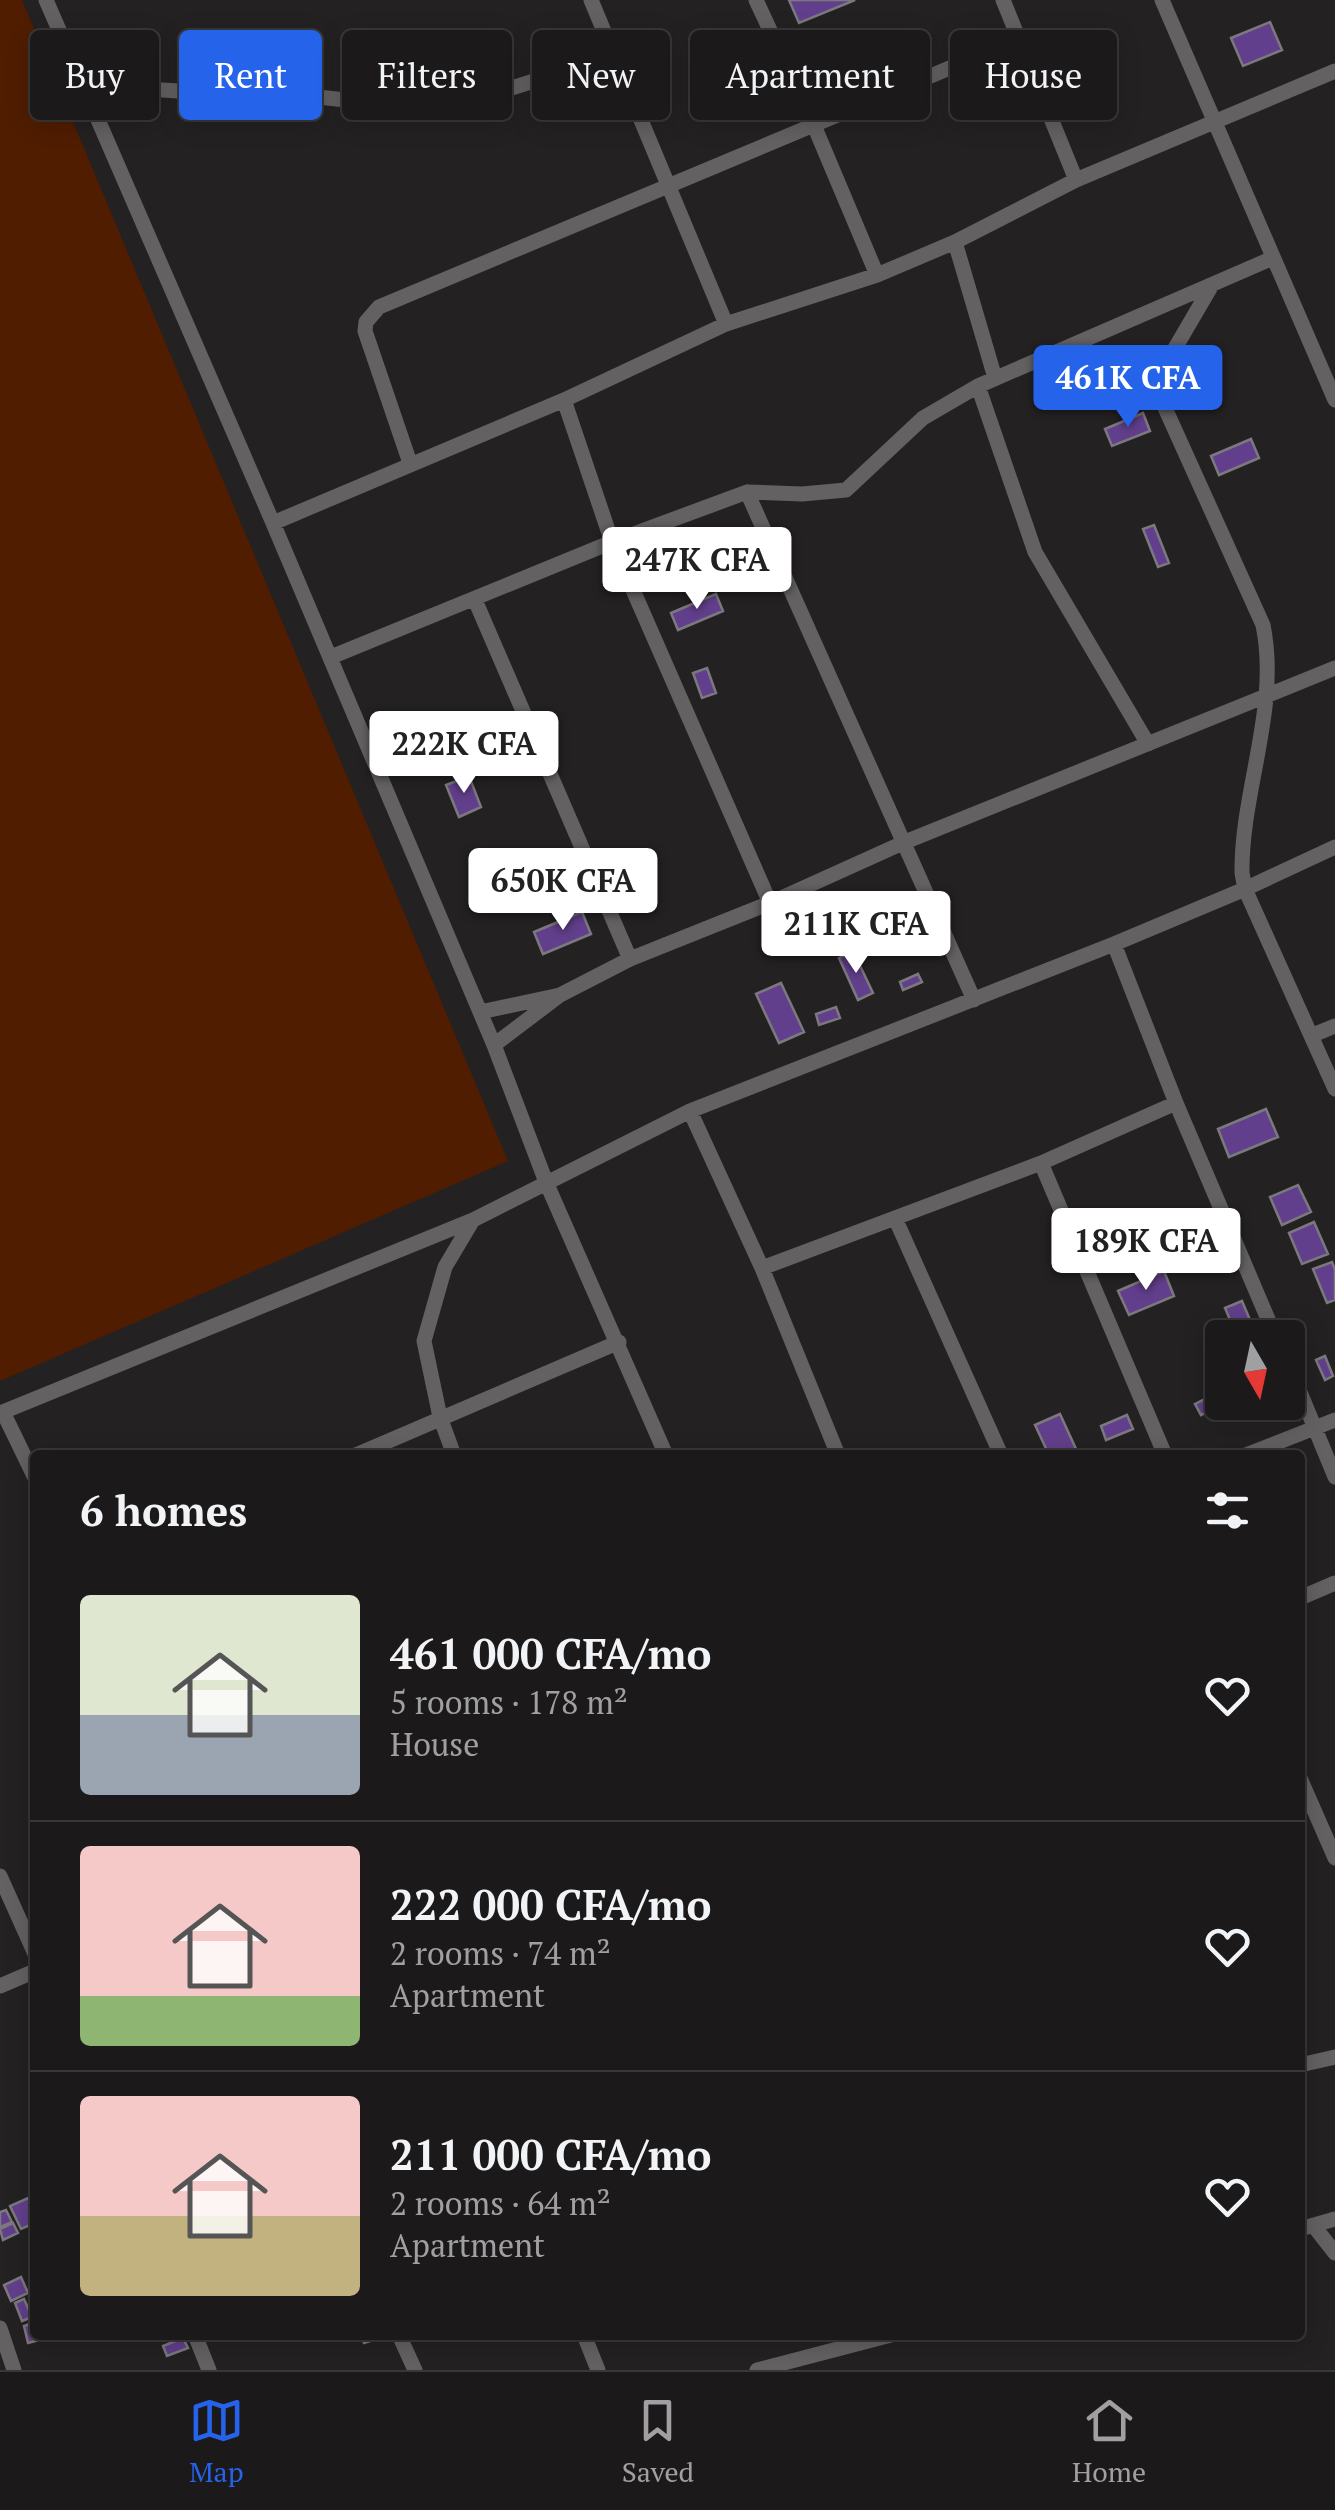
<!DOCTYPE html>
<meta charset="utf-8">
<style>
:root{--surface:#1b191a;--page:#242223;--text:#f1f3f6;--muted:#a0a0a2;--line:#393839;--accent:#2563eb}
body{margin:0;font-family:"PT Serif",serif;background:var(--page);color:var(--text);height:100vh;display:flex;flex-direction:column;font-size:38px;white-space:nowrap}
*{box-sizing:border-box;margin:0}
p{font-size:32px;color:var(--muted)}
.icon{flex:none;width:55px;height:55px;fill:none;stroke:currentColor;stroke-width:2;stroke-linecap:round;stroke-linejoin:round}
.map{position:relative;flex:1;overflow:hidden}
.side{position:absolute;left:30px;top:1450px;width:1275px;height:890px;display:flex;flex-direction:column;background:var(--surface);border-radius:10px;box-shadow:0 5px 25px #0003,0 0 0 2px var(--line)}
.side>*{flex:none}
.top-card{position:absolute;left:30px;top:30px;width:1275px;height:90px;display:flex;gap:20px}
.needle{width:65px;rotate:171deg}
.tools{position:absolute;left:1205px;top:1320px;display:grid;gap:20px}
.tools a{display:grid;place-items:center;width:100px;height:100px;border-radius:10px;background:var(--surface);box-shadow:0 5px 25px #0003,0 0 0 2px var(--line);font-size:50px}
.price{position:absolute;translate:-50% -85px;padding:0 22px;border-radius:10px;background:#fff;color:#222;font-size:32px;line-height:65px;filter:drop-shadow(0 2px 5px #0008)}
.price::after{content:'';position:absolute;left:50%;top:60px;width:30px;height:22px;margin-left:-15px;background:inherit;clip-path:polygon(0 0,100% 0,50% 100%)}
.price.selected{background:var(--accent);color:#fff}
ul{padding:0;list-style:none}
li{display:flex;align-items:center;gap:30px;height:250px;padding:0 50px}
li+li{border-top:2px solid var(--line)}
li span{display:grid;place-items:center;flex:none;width:280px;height:200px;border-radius:10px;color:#555}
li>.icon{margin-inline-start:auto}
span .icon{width:120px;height:120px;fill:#fffc;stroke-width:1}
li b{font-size:42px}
h2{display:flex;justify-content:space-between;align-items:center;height:120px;padding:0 50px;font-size:42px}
.chip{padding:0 35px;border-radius:10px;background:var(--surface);box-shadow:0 5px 25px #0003,0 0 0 2px var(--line);font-size:35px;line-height:90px}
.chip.selected{background:var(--accent);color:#fff}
.tab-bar{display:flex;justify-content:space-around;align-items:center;height:140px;border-top:2px solid var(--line);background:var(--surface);font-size:28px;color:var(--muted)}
.tab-bar a{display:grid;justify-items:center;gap:5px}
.tab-bar .selected{color:var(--accent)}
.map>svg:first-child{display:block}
.green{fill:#501d01}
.building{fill:#623f8c;stroke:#7b797d;stroke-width:2.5}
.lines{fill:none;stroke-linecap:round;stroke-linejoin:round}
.minor{stroke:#636161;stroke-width:15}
</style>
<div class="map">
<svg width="1335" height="2370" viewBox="0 0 1335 2370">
<rect width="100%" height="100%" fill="#242123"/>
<path class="green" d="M0,0H22L508,1161L0,1381Z"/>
<path class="building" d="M789,0H855L799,23Z
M1270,22L1282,50L1243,66L1231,38Z
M902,31L912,55L863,74L853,50Z
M1143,413L1150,431L1112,446L1105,429Z
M1251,439L1259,458L1219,475L1211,456Z
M1154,525L1169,563L1158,567L1143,529Z
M716,594L723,611L678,630L671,613Z
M707,668L716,693L702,698L693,673Z
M469,776L481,807L459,817L446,785Z
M582,912L591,934L543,954L534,932Z
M853,951L873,993L858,1000L839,958Z
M918,974L922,982L903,990L900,982Z
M781,983L804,1032L779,1043L756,994Z
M836,1007L840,1018L819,1025L816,1014Z
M1266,1109L1278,1137L1229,1157L1218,1129Z
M1298,1185L1311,1212L1282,1225L1270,1197Z
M1314,1222L1328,1254L1302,1264L1289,1233Z
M1332,1262L1335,1270V1300L1327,1303L1313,1269Z
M1164,1271L1174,1296L1129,1315L1118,1291Z
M1242,1301L1253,1327L1236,1334L1225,1308Z
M1325,1356L1333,1376L1325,1380L1316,1360Z
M1215,1394L1221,1405L1201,1415L1195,1404Z
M1060,1414L1076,1449L1063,1455H1049L1035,1425Z
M1127,1415L1133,1429L1106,1440L1101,1426Z
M35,2195V2223L21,2229L10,2206Z
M6,2210L12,2222L0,2227V2212Z
M13,2223L18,2233L3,2240L0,2229Z
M21,2277L28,2293L11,2301L4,2285Z
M24,2299L32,2317L22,2321L15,2303Z
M35,2322V2335L51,2337L28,2343L24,2326Z
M361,2335H379L380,2338L364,2343Z
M183,2338L188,2348L167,2356L163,2346Z"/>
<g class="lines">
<path class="minor" d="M46,0L273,523L564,400L726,324L877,275L955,242L1076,180L1335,71
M591,0L726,324
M756,0L813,123L877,275
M1003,0L1076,180
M1162,0L1335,400
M83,85L226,94L263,91L401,106H455L613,56
M955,242L995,378
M1212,285L1164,367L1156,388L1263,625C1280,708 1241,791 1242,873L1245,889L1335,1089
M978,386L1035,552L1148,744
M564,400L612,542L770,903
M410,463L365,331L366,322L379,307L1019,39
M747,492L974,1000
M273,523L494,1045L546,1182L666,1455
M475,600L630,959
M331,657L612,542L747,492L802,494L846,490L923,418L978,386L1273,258
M1114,944L1176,1103L1276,1338
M480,1012L560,995L630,959L770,903L905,842L1335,668
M1313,1035L1335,1026
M494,1045L560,995
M690,1111L762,1268L838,1455
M1041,1163L1165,1455
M895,1218L1001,1455
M762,1268L1041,1163L1176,1103
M1288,1363L1335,1477
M3,1412L35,1478
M0,1413L473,1220L690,1111L1114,944L1245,889L1335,847
M356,1455L619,1342
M454,1455L440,1417L424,1341L445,1267L473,1220
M1246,1455L1335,1420
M1300,1598L1335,1583
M1300,1778L1335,1858
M0,1876L35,1954
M0,1986L35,1971
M1300,2065L1335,2057
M1313,2225L1335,2253
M1300,2229L1335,2219
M0,2328L14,2370
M195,2335L209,2370
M399,2335L415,2370
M584,2335L598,2370
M757,2370L891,2335"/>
</g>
</svg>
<div class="tools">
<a><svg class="needle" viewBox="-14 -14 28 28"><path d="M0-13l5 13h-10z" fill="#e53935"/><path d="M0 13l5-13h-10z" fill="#a0a0a2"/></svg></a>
</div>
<b class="price selected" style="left:1128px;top:430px">461K CFA</b>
<b class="price" style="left:697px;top:612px">247K CFA</b>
<b class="price" style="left:464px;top:796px">222K CFA</b>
<b class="price" style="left:563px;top:933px">650K CFA</b>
<b class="price" style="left:856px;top:976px">211K CFA</b>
<b class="price" style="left:1146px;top:1293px">189K CFA</b>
<div class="top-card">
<a class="chip">Buy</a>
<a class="chip selected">Rent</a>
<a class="chip">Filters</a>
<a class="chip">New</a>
<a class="chip">Apartment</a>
<a class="chip">House</a>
</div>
<section class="side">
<h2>6 homes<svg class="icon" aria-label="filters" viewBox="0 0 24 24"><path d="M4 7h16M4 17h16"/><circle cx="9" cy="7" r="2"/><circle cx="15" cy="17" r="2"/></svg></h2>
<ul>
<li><span style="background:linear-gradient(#dfe7d0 60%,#9aa5b1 0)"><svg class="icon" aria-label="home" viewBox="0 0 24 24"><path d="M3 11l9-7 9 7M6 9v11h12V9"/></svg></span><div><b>461 000 CFA/mo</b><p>5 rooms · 178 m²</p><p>House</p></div><svg class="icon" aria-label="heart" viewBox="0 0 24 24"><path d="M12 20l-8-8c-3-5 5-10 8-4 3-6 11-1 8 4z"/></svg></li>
<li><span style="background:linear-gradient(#f6c9c9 75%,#8fb573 0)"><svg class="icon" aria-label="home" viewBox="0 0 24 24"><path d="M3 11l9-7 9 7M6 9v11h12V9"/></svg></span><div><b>222 000 CFA/mo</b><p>2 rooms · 74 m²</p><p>Apartment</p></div><svg class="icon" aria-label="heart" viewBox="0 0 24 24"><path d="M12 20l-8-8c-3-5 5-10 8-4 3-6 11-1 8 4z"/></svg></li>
<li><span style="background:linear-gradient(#f6c9c9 60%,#c2b280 0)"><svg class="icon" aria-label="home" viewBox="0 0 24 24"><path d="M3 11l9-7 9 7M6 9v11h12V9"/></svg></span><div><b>211 000 CFA/mo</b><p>2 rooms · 64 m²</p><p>Apartment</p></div><svg class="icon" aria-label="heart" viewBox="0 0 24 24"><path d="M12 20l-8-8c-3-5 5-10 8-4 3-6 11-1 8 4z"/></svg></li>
</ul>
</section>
</div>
<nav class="tab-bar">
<a class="selected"><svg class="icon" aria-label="map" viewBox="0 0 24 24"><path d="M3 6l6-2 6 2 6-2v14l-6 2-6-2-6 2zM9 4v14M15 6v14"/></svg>Map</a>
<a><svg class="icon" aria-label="saved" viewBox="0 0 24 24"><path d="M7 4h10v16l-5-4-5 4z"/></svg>Saved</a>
<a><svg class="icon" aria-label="home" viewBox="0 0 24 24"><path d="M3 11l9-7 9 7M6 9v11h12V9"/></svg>Home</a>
</nav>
